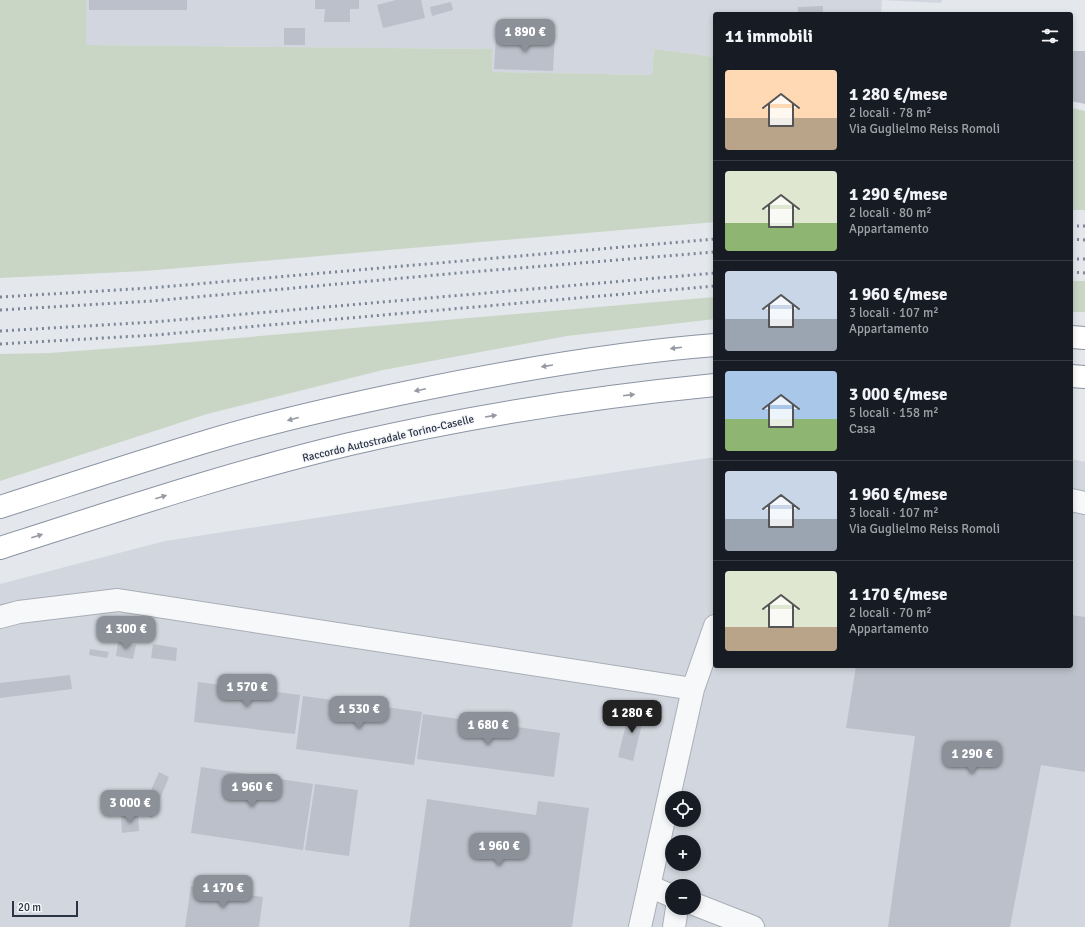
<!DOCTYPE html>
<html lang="it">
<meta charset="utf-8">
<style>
:root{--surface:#171b24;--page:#242831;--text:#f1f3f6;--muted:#9ea1a6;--line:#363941;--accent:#8c9099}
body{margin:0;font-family:Signika,sans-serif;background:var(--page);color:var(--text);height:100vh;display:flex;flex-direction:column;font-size:15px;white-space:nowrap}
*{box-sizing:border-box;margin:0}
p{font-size:13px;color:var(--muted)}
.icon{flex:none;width:22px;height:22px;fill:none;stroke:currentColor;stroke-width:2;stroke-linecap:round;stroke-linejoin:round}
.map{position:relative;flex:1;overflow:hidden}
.details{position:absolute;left:713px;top:12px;width:360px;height:656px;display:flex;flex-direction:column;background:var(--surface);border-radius:4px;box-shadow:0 2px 6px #0003}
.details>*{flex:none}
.tools{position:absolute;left:665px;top:791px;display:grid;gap:8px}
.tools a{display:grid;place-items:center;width:36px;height:36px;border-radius:50%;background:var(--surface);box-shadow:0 2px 6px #0003;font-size:20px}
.scale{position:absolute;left:12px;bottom:10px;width:66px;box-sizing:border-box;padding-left:4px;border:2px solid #2b3445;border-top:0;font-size:11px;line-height:14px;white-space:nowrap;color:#2b3445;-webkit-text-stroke:3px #f4f6f9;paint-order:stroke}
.price{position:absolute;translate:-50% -34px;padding:0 9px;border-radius:8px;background:var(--accent);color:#fff;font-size:13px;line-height:26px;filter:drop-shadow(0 1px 2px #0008)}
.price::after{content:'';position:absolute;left:50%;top:24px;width:12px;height:9px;margin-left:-6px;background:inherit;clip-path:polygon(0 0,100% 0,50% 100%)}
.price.active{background:#222;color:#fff}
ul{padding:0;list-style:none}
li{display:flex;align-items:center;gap:12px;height:100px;padding:0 12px}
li+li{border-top:1px solid var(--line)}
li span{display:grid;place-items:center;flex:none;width:112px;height:80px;border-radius:4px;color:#555}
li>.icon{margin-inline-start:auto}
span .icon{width:48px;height:48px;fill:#fffc;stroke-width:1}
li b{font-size:17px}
h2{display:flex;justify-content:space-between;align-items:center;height:48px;padding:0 12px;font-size:17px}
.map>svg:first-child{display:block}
.built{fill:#d2d6de;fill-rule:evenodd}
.green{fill:#c9d6c5}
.building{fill:#bbc0ca}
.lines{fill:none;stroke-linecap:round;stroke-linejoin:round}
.minor-casing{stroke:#a9aeb7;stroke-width:24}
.highway-casing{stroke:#8b94a3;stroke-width:24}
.minor{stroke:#f7f8fa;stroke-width:22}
.highway{stroke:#fff;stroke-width:22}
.rail{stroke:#7d8696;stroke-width:3;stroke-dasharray:2 4;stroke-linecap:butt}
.oneway{fill:#959aa2}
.labels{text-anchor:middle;stroke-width:3;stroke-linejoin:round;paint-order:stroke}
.street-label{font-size:11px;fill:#2b3445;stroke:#f4f6f9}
</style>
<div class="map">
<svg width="1085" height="927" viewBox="0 0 1085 927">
<rect width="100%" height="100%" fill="#e4e7ec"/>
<path class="built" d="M86,0H942L941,3L882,0L881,14H715V57L654,49L652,75L492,72V49L86,45Z
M715,457V666H1071V459L1085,462V927H0V584L165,541ZM672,798H694V820H672ZM672,842H694V864H672ZM672,886H694V908H672Z"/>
<path class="green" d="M0,0H86V45L492,49V72L652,75L654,49L715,57V222L145,271L0,278Z
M1071,108L1085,111V210H1071Z
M1071,281H1085V312H1071Z
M715,297V319L567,336L383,370L207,414L0,481V354L50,353L156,345Z"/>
<path class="building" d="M89,0H187V10H89Z
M315,0H359V9H350V22H324L325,9H315Z
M396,0H421L425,18L383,28L377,5Z
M451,2L453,10L432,16L430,7Z
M823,6V14H798V7Z
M284,28H305V45H284Z
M537,33L555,34L553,71L494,69L496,37L536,38Z
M1071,51H1085V104L1071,101Z
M1071,615L1085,617V772L1041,765L1010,927H888L915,736L846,728L856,666H1071Z
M118,642L136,645L133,659L116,656Z
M153,644L177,648L176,661L151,658Z
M90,649L109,652L107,658L89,655Z
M70,675L72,689L0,698V683Z
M198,682L300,695L295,734L194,722Z
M303,696L422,712L414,765L296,749Z
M630,708L645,712L633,761L618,757Z
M423,714L560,733L554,777L417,759Z
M201,767L313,784L303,850L191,833Z
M159,772L169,777L152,818L141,813Z
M315,784L358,790L349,856L305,850Z
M427,799L536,815L538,801L589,808L572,927H409Z
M133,800L134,809L104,812L103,803Z
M138,814L139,831L122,833L121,816Z
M191,886L263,897L259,927H185Z"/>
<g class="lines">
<defs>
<path id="minor" d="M1071,500L1085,503
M0,617L19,612L118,600L693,689
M649,886L672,896
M694,904L753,927
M640,927L693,689L715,626
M674,927L677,908"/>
<path id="highway" d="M1071,337L1085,338
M1071,376L1085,377
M0,507C69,485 138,462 208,441C274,421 341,406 409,392C510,371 612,353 715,345
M0,548C116,511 232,472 350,444C470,416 593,397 715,385"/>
</defs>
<use href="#minor" class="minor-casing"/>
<use href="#highway" class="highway-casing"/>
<use href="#minor" class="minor"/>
<use href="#highway" class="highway"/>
<path class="rail" d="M1071,226H1085
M1071,239L1085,240
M1071,259H1085
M1071,272L1085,273
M0,297L150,288L715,239
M0,310L152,301L458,273L715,252
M0,331L154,322L715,273
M0,344L155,335L715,286"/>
</g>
<defs><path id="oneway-solid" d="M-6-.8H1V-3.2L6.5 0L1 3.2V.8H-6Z"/></defs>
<g class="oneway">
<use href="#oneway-solid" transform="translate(676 348) rotate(173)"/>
<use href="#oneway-solid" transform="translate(547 366) rotate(171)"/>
<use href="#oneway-solid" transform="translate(420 390) rotate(168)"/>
<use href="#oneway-solid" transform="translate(629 395) rotate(-7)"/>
<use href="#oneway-solid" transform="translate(491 416) rotate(-9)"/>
<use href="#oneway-solid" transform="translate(293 419) rotate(165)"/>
<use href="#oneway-solid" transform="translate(161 497) rotate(-18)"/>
<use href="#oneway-solid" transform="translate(37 536) rotate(-18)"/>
</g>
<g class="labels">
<g class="street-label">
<text transform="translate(388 438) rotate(-13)" y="4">Raccordo Autostradale Torino-Caselle</text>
</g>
</g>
</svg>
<div class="tools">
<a><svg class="icon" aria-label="locate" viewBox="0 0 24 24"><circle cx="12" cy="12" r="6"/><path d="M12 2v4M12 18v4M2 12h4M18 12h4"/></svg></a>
<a>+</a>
<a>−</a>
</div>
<div class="scale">20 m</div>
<b class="price" style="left:525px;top:53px">1 890 €</b>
<b class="price" style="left:126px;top:650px">1 300 €</b>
<b class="price" style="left:247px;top:708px">1 570 €</b>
<b class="price" style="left:359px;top:730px">1 530 €</b>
<b class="price active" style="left:632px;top:734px">1 280 €</b>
<b class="price" style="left:488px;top:746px">1 680 €</b>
<b class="price" style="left:972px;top:775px">1 290 €</b>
<b class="price" style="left:252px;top:808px">1 960 €</b>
<b class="price" style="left:130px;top:824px">3 000 €</b>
<b class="price" style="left:499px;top:867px">1 960 €</b>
<b class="price" style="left:223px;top:909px">1 170 €</b>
<section class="details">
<h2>11 immobili<svg class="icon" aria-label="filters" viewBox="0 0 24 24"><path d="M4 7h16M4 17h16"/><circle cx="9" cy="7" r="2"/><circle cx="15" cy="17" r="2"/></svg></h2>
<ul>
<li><span style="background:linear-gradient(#ffd9b3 60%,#b9a48a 0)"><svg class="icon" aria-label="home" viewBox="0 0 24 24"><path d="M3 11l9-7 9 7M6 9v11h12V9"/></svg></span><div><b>1 280 €/mese</b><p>2 locali · 78 m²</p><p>Via Guglielmo Reiss Romoli</p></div></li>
<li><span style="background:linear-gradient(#dfe7d0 65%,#8fb573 0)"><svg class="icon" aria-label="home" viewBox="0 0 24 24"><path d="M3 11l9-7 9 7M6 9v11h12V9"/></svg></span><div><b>1 290 €/mese</b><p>2 locali · 80 m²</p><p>Appartamento</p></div></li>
<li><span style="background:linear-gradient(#c9d6e8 60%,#9aa5b1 0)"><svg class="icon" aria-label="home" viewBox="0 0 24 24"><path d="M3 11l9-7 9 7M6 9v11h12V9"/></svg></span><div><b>1 960 €/mese</b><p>3 locali · 107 m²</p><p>Appartamento</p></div></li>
<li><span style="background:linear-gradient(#a9c7e8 60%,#8fb573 0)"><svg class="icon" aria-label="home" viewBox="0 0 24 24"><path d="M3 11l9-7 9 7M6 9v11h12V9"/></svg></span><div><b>3 000 €/mese</b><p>5 locali · 158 m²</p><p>Casa</p></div></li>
<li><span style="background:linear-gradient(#c9d6e8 60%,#9aa5b1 0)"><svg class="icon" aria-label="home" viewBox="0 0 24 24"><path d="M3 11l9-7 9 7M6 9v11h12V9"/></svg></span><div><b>1 960 €/mese</b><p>3 locali · 107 m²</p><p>Via Guglielmo Reiss Romoli</p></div></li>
<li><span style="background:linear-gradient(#dfe7d0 70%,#b9a48a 0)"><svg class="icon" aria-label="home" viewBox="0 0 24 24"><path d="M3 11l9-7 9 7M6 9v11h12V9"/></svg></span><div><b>1 170 €/mese</b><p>2 locali · 70 m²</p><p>Appartamento</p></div></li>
</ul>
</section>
</div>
